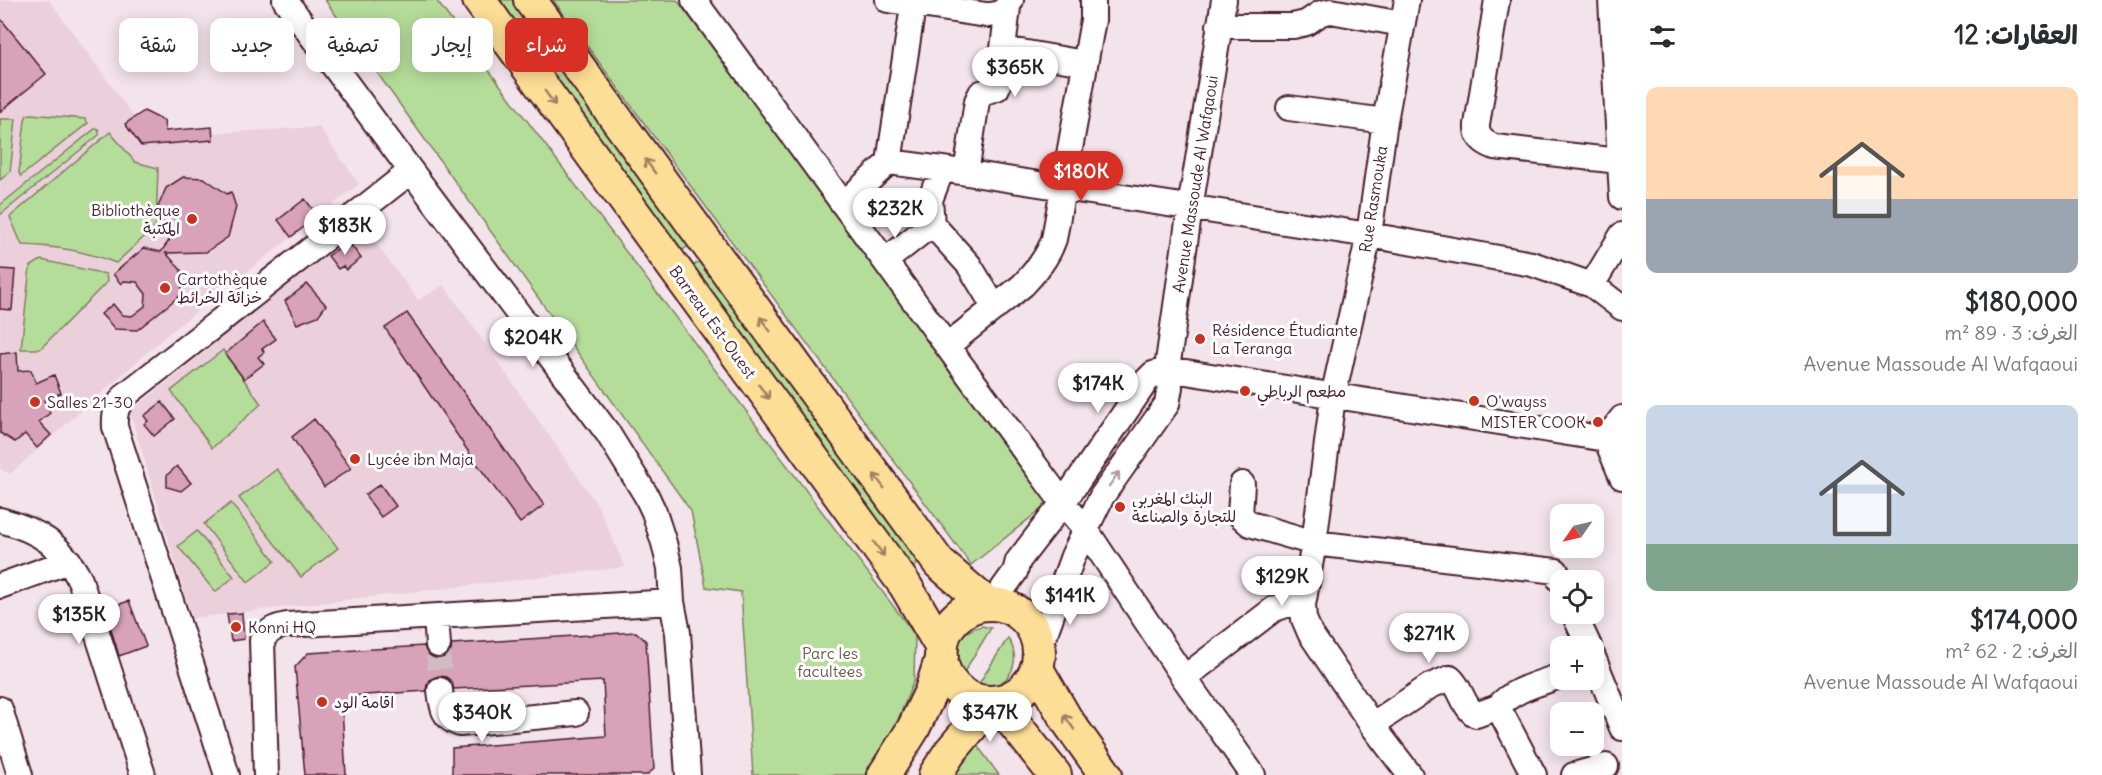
<!DOCTYPE html>
<html lang="ar">
<meta charset="utf-8">
<style>
:root{--surface:#fff;--page:#f2f2f3;--text:#2b2b33;--muted:#7c7c81;--accent:#d93025}
body{margin:0;font-family:Delius,"Playpen Sans Arabic",sans-serif;background:var(--page);color:var(--text);direction:rtl;height:100vh;display:flex;flex-direction:column;font-size:22px;white-space:nowrap}
*{box-sizing:border-box;margin:0}
p{font-size:20px;color:var(--muted)}
.icon{flex:none;width:33px;height:33px;fill:none;stroke:currentColor;stroke-width:2;stroke-linecap:round;stroke-linejoin:round}
.map{position:relative;flex:1;overflow:hidden;direction:ltr}
.panel{display:flex;flex-direction:column;background:var(--surface);width:480px}
.panel>*{flex:none}
.banner{position:absolute;left:18px;top:18px;width:570px;height:54px;direction:rtl;display:flex;gap:12px}
.needle{width:39px;rotate:236deg}
.fabs{position:absolute;left:1550px;top:504px;display:grid;gap:12px}
.fabs a{display:grid;place-items:center;width:54px;height:54px;border-radius:12px;background:var(--surface);box-shadow:0 3px 15px #0003;font-size:30px}
.price{position:absolute;translate:-50% -51px;padding:0 14px;border-radius:21px;background:#fff;color:#222;font-size:20px;line-height:39px;filter:drop-shadow(0 2px 3px #0008)}
.price::after{content:'';position:absolute;left:50%;top:36px;width:18px;height:14px;margin-left:-9px;background:inherit;clip-path:polygon(0 0,100% 0,50% 100%)}
.price.on{background:var(--accent);color:#fff}
ul{padding:0;list-style:none}
li{display:grid;align-content:center;gap:12px;height:318px;padding:0 24px}
li span{display:grid;place-items:center;height:186px;border-radius:12px;color:#555}
li>.icon{margin-inline-start:auto}
span .icon{width:108px;height:108px;fill:#fffc;stroke-width:1}
li b{font-size:26px}
h2{display:flex;justify-content:space-between;align-items:center;height:72px;padding:0 24px;font-size:26px}
.tag{padding:0 21px;border-radius:12px;background:var(--surface);box-shadow:0 3px 15px #0003;font-size:21px;line-height:54px}
.tag.on{background:var(--accent);color:#fff}
main{display:flex;flex:1;min-height:0}
.map>svg:first-child{display:block}
.built{fill:#ebd0db}
.green{fill:#b5dd9a;stroke:#807e62;stroke-width:1.5}
.building{fill:#d8a2b8;stroke:#4a1f2b;stroke-width:1.5}
.lines{fill:none;stroke-linecap:round;stroke-linejoin:round}
.minor-tunnel{stroke:#d1bcc4;stroke-width:24;stroke-dasharray:24 12;stroke-linecap:butt}
.minor-casing{stroke:#4a1f2b;stroke-width:28}
.major-casing{stroke:#4a1f2b;stroke-width:36}
.minor{stroke:#fff;stroke-width:24}
.major{stroke:#fdde96;stroke-width:32}
.oneway{stroke:#a47e60}
.oneway2{stroke:#ae9aa0}
.poi-dot{fill:#c8321e;stroke:#fff;stroke-width:2}
.labels{text-anchor:middle;stroke-width:6;stroke-linejoin:round;paint-order:stroke}
.street-label{font-size:16px;fill:#4a1f2b;stroke:#fff}
.poi-label{font-size:16px;fill:#4a1f2b;stroke:#fff;text-anchor:start}
.park-label{font-size:16px;fill:#6a584c;stroke:#fff}
</style>
<main>
<section class="panel">
<h2>العقارات: 12<svg class="icon" aria-label="filters" viewBox="0 0 24 24"><path d="M4 7h16M4 17h16"/><circle cx="9" cy="7" r="2"/><circle cx="15" cy="17" r="2"/></svg></h2>
<ul>
<li><span style="background:linear-gradient(#ffd9b3 60%,#9aa5b1 0)"><svg class="icon" aria-label="home" viewBox="0 0 24 24"><path d="M3 11l9-7 9 7M6 9v11h12V9"/></svg></span><div><b>$180,000</b><p>الغرف: 3 · 89 m²</p><p>Avenue Massoude Al Wafqaoui</p></div></li>
<li><span style="background:linear-gradient(#c9d6e8 75%,#7fa58c 0)"><svg class="icon" aria-label="home" viewBox="0 0 24 24"><path d="M3 11l9-7 9 7M6 9v11h12V9"/></svg></span><div><b>$174,000</b><p>الغرف: 2 · 62 m²</p><p>Avenue Massoude Al Wafqaoui</p></div></li>
</ul>
</section>
<div class="map">
<svg width="1622" height="775" viewBox="0 0 1622 775">
<rect width="100%" height="100%" fill="#f3e3ea"/>
<filter id="ink" filterUnits="userSpaceOnUse"><feTurbulence type="fractalNoise" baseFrequency=".0167" numOctaves="2"/><feDisplacementMap in="SourceGraphic" scale="12" xChannelSelector="R" yChannelSelector="G"/><feConvolveMatrix kernelMatrix="1 2 1 2 8 2 1 2 1" color-interpolation-filters="sRGB"/></filter>
<g filter="url(#ink)">
<path class="built" d="M0,0H49L134,117L144,111L164,121L166,131L212,127L213,133L319,127L359,184L169,333L10,474L0,469Z
M362,225L418,300L444,285L598,506L625,567L192,618L130,412Z"/>
<path class="green" d="M325,0H436L915,635L914,680L876,775H753L741,592L706,587L691,511Z
M497,0H514L691,244L680,252Z
M553,0H677L1050,502L971,565Z
M31,114L85,119L88,123L21,176L19,173L25,120L27,115Z
M0,119H16L10,172L0,180Z
M96,128L99,130V135L0,215V205Z
M110,132L135,162L158,168L156,226L116,263C86,251 55,246 22,245L10,217Z
M702,259L921,562L911,569L692,267Z
M41,260L106,274L107,282L40,349H21L30,267Z
M223,350L261,404L212,448L171,391Z
M277,469L338,548L301,577L239,498Z
M231,503L275,561L248,582L204,524Z
M197,531L234,577L215,592L178,546Z
M982,626L991,628L961,677C948,655 957,631 982,626Z
M1008,638C1025,664 1006,692 976,688Z
M971,737L999,775H946Z"/>
<path class="building" d="M0,18L46,74L0,112Z
M144,111L164,121L165,131L212,127L213,140L141,146L125,124Z
M183,177L204,178L227,194L231,192L236,207L228,237L206,252L166,253L181,270L182,294L137,330L115,329L101,314L113,304L122,315L132,316L145,306L146,294L137,282L124,281L121,284L113,274L144,248L161,252L173,235L164,229L158,207L166,188Z
M305,199L318,216L291,237L278,220Z
M348,241L361,258L346,270L343,266L338,269L328,256Z
M0,269L15,270L12,310L0,309Z
M307,284L326,305L318,316L297,324L285,301Z
M407,313L544,505L520,523L470,454L385,328Z
M263,322L276,339L262,349L264,352L258,357L264,364L244,379L225,354Z
M17,352L18,371L31,370L36,383L54,375L61,393L44,400L50,413L39,422L51,435L37,448L25,434L15,442L0,433V354Z
M162,402L175,419L154,436L144,424L148,421L144,416Z
M314,419L351,468L324,487L292,437Z
M177,466L191,483L181,491L167,487V475Z
M380,484L396,506L381,517L365,495Z
M129,601L146,646L119,656L105,609Z
M242,613L244,639L231,641L227,614Z
M636,632L646,641L654,769L647,775H452V748L606,736L603,681L454,689L451,681L446,677L439,676L431,679L427,684L426,691L350,696L342,708L346,775H305L295,667L308,653L424,646L427,653L432,658L438,659L446,656L451,651L452,644Z"/>
<g class="lines">
<path class="minor-tunnel" d="M438,645L440,690"/>
<defs>
<path id="minor" d="M285,0L411,171L607,432L646,495L654,512L664,543L670,568L672,602L678,633L688,775
M694,0L947,346L1063,503L1086,530L1184,678L1253,775
M888,0L986,15C998,15 1006,12 1011,0
M1407,0L1385,121L1369,235L1333,397L1314,543L1303,605L1304,619L1310,633L1372,725L1410,775
M1497,0L1477,125C1476,137 1484,143 1495,147L1619,161
M1611,0L1622,197
M1219,26H1293L1306,23L1321,13L1331,11L1402,24
M1003,49L1084,63
M1289,108L1385,121
M889,162L942,169L1369,235L1532,264L1592,285L1622,308
M942,169L930,200L932,224L969,265L995,308
M966,173L977,101L981,93L997,88L999,82L1008,7
M843,204L889,162L914,0
M885,261L932,224
M1592,285L1622,235
M947,346L1023,285C1036,271 1048,257 1054,239L1093,20V0
M1606,439L1622,477
M1606,439L1622,418
M1242,484L1240,515L1250,524L1314,543L1556,571L1560,580
M0,520C38,530 62,545 80,580L143,775
M0,586L69,561
M992,604L1015,572L1018,561L1063,503L1147,380L1153,374L1167,369L1606,439
M1574,614L1589,646
M436,617L438,645
M1039,650L1073,556L1102,496L1167,404L1170,387L1167,369L1190,208L1224,0
M1593,657L1622,728
M1184,678L1274,609L1286,605H1303
M440,690C442,706 443,719 460,724L576,713
M0,709L20,775
M1372,725L1430,686L1450,678C1462,688 1462,706 1476,715L1498,707
M227,775L115,427C114,413 117,403 128,393L411,171
M266,775L262,640C269,630 275,627 287,625L672,602
M1534,775L1498,707C1513,689 1539,684 1560,676
M1574,775L1606,766"/>
<path id="major" d="M479,0L905,585L942,648
M530,0L939,563L987,604
M941 653a49 49 0 1 1 98 0a49 49 0 1 1-98 0Z
M1037,669L1066,719L1106,775
M997,702L1055,775
M884,775L913,729L931,691L942,656
M935,775L950,752L992,702"/>
</defs>
<use href="#minor" class="minor-casing"/>
<use href="#major" class="major-casing"/>
<use href="#minor" class="minor"/>
<use href="#major" class="major"/>
</g>
<defs><path id="oneway-shaft" d="M-6 0H5M1.5-3L5.5 0L1.5 3" fill="none" stroke-width="1.6" stroke-linecap="round" stroke-linejoin="round" transform="scale(1.5)"/></defs>
<g class="oneway">
<use href="#oneway-shaft" transform="translate(550 98) rotate(54)"/>
<use href="#oneway-shaft" transform="translate(650 166) rotate(-126)"/>
<use href="#oneway-shaft" transform="translate(765 324) rotate(-126)"/>
<use href="#oneway-shaft" transform="translate(764 392) rotate(54)"/>
<use href="#oneway-shaft" transform="translate(879 481) rotate(-126)"/>
<use href="#oneway-shaft" transform="translate(879 549) rotate(54)"/>
<use href="#oneway-shaft" transform="translate(1069 722) rotate(-124)"/>
</g>
<use class="oneway2" href="#oneway-shaft" transform="translate(1114 479) rotate(-55)"/>
</g>
<g class="poi-dot">
<circle cx="192" cy="219" r="6"/>
<circle cx="165" cy="288" r="6"/>
<circle cx="1200" cy="339" r="6"/>
<circle cx="1245" cy="391" r="6"/>
<circle cx="1474" cy="401" r="6"/>
<circle cx="35" cy="402" r="6"/>
<circle cx="1598" cy="422" r="6"/>
<circle cx="355" cy="459" r="6"/>
<circle cx="1120" cy="507" r="6"/>
<circle cx="236" cy="627" r="6"/>
<circle cx="322" cy="702" r="6"/>
</g>
<g class="labels">
<g class="street-label">
<text transform="translate(1195 184) rotate(-81)" y="6">Avenue Massoude Al Wafqaoui</text>
<text transform="translate(1373 199) rotate(-81)" y="6">Rue Rasmouka</text>
<text transform="translate(713 322) rotate(54)" y="6">Barreau Est-Ouest</text>
</g>
<g class="poi-label">
<text x="180" y="216" text-anchor="end">Bibliothèque<tspan x="180" dy="18">المكتبة</tspan></text>
<text x="177" y="285">Cartothèque<tspan x="177" dy="18">خزائة الخرائط</tspan></text>
<text x="1212" y="336">Résidence Étudiante<tspan x="1212" dy="18">La Teranga</tspan></text>
<text x="1257" y="397">مطعم الرباطي</text>
<text x="1486" y="407">O'wayss</text>
<text x="47" y="408">Salles 21-30</text>
<text x="1586" y="428" text-anchor="end">MISTER COOK</text>
<text x="367" y="465">Lycée ibn Maja</text>
<text x="1132" y="504">البنك المغربي<tspan x="1132" dy="18">للتجارة والصناعة</tspan></text>
<text x="248" y="633">Konni HQ</text>
<text x="334" y="708">اقامة الود</text>
</g>
<g class="park-label">
<text x="830" y="659">Parc les<tspan x="830" dy="18">facultees</tspan></text>
</g>
</g>
</svg>
<div class="fabs">
<a><svg class="needle" viewBox="-14 -14 28 28"><path d="M0-13l5 13h-10z" fill="#e53935"/><path d="M0 13l5-13h-10z" fill="#7c7c81"/></svg></a>
<a><svg class="icon" aria-label="locate" viewBox="0 0 24 24"><circle cx="12" cy="12" r="6"/><path d="M12 2v4M12 18v4M2 12h4M18 12h4"/></svg></a>
<a>+</a>
<a>−</a>
</div>
<b class="price" style="left:1015px;top:98px">$365K</b>
<b class="price on" style="left:1081px;top:202px">$180K</b>
<b class="price" style="left:895px;top:239px">$232K</b>
<b class="price" style="left:345px;top:256px">$183K</b>
<b class="price" style="left:533px;top:368px">$204K</b>
<b class="price" style="left:1098px;top:414px">$174K</b>
<b class="price" style="left:1282px;top:607px">$129K</b>
<b class="price" style="left:1070px;top:626px">$141K</b>
<b class="price" style="left:79px;top:645px">$135K</b>
<b class="price" style="left:1429px;top:664px">$271K</b>
<b class="price" style="left:482px;top:743px">$340K</b>
<b class="price" style="left:990px;top:743px">$347K</b>
<div class="banner">
<a class="tag on">شراء</a>
<a class="tag">إيجار</a>
<a class="tag">تصفية</a>
<a class="tag">جديد</a>
<a class="tag">شقة</a>
</div>
</div>
</main>
